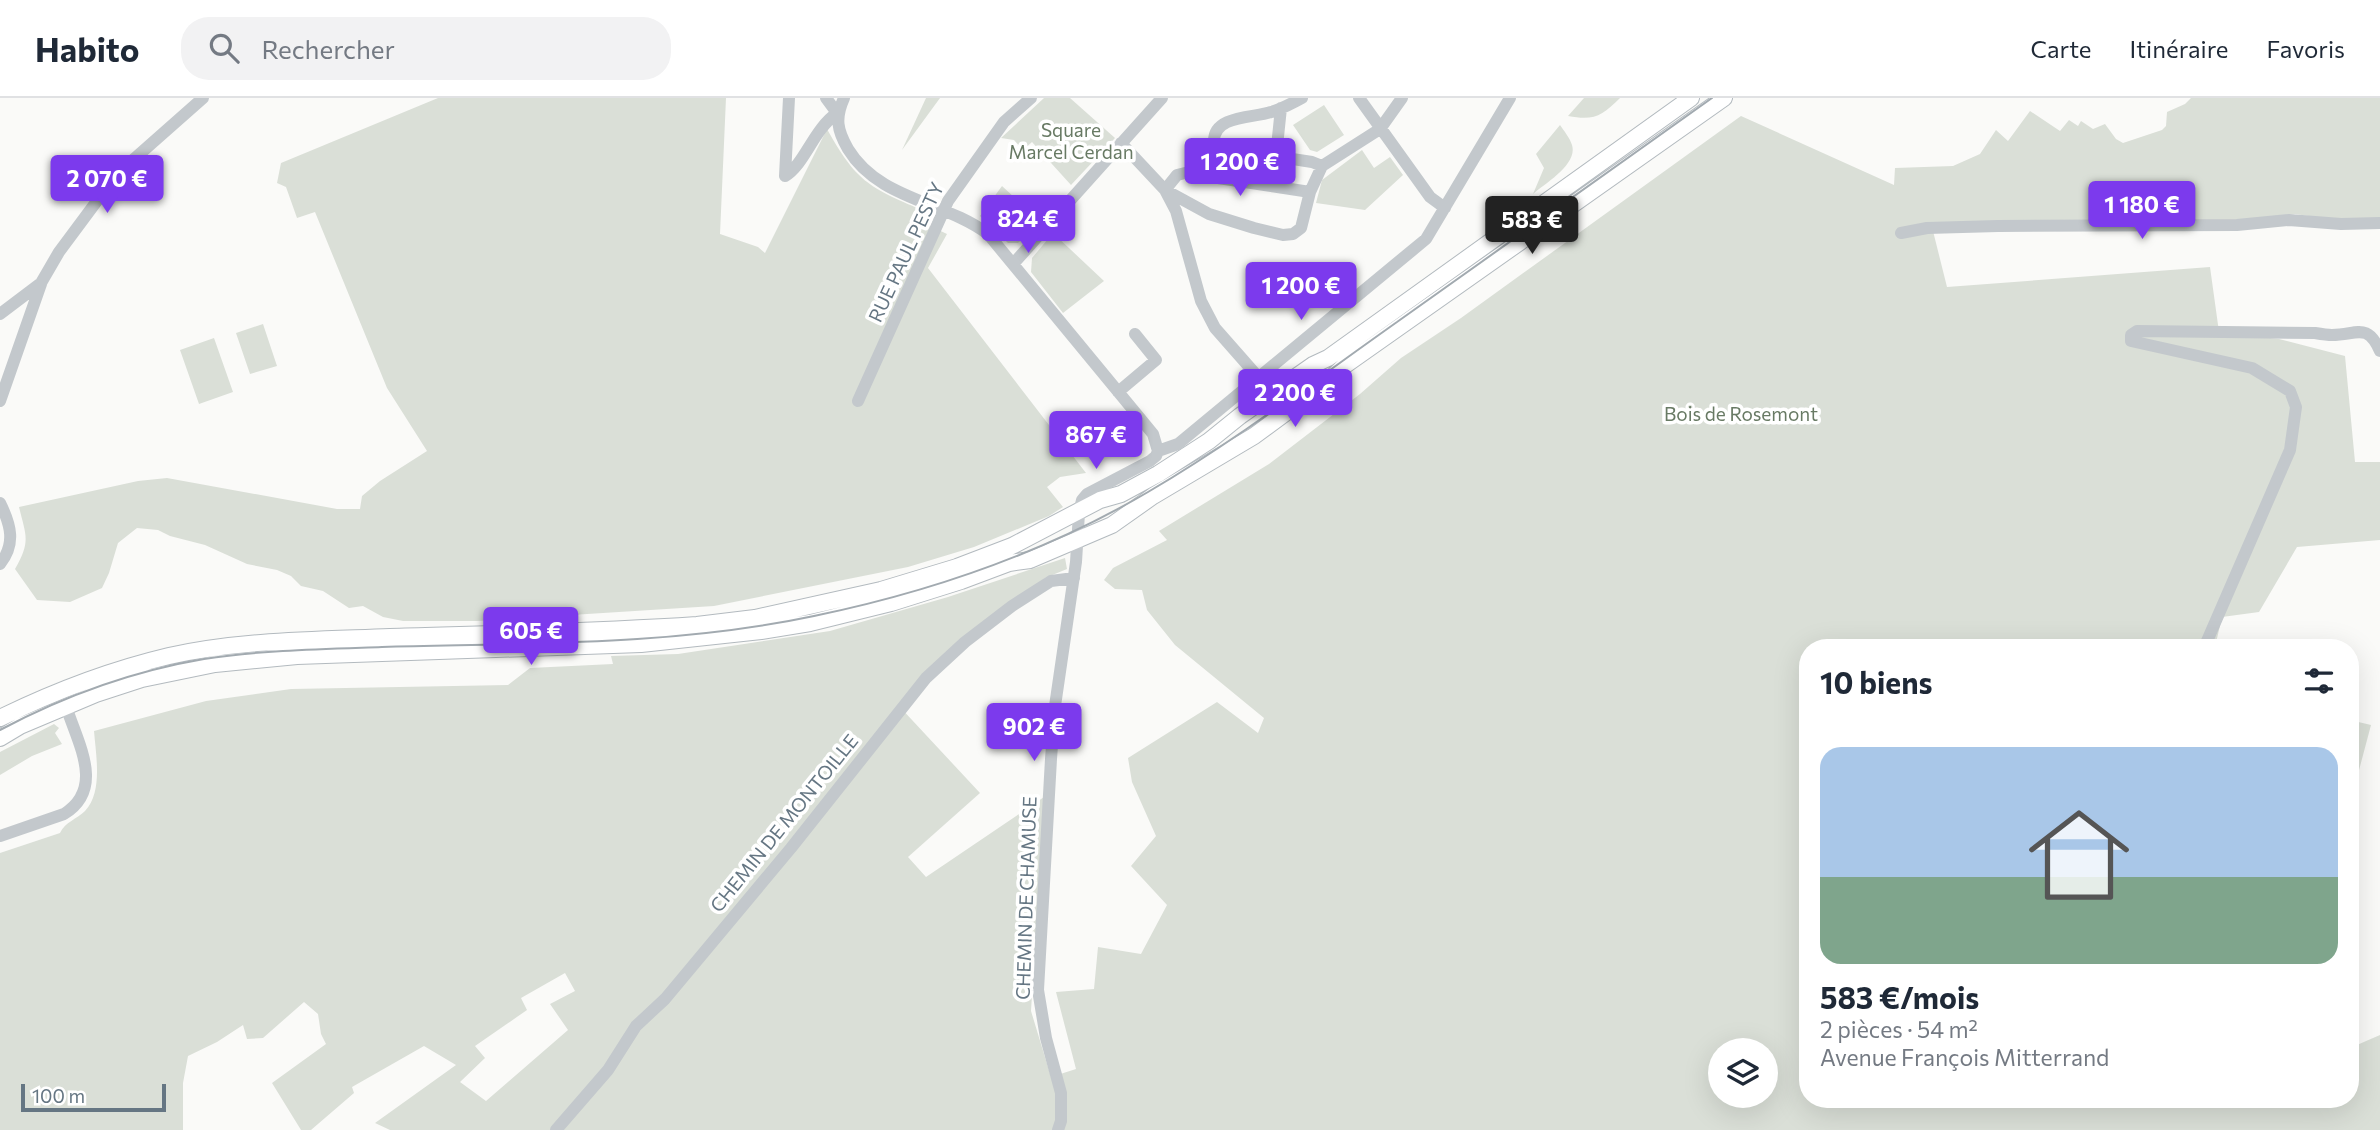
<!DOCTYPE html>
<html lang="fr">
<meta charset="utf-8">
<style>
:root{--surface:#fff;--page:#f2f2f3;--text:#1f2937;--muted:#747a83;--line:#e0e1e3;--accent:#7c3aed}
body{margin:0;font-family:Commissioner,sans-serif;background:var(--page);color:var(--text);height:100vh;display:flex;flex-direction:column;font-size:26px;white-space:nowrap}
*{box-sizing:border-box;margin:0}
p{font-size:23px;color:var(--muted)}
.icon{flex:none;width:38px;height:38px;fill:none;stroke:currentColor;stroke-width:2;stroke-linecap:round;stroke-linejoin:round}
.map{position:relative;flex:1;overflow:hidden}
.drawer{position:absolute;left:1799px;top:541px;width:560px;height:469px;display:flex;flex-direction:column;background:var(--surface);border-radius:28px;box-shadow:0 7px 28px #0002}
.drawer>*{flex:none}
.buttons{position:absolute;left:1708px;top:940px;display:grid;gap:14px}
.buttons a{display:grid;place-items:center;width:70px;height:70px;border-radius:50%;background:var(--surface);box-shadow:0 7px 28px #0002;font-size:35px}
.scale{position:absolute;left:21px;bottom:18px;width:145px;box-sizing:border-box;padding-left:7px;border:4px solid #657683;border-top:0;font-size:19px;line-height:24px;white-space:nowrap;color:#657683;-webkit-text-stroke:5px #fff;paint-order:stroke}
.price{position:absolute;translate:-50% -60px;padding:0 16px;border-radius:7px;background:var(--accent);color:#fff;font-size:23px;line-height:46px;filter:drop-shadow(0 2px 4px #0008)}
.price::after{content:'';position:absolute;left:50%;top:42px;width:21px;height:16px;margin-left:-10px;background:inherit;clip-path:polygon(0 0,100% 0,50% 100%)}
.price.on{background:#222;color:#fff}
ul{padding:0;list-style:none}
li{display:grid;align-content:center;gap:14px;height:371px;padding:0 21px}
li span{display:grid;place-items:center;height:217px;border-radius:21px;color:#555}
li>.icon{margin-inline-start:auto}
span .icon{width:126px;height:126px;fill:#fffc;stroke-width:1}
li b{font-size:30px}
h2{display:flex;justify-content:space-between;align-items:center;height:84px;padding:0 21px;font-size:30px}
header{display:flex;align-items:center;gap:42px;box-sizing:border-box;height:98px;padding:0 35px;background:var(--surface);border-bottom:2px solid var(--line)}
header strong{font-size:33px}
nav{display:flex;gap:38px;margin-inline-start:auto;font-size:24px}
.search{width:490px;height:63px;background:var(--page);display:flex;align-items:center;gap:18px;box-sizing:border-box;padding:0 24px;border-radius:28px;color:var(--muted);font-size:26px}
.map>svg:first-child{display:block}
.green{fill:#dadfd7;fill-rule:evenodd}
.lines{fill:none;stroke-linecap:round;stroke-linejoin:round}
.secondary-casing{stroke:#b3babf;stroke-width:18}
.street{stroke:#c3c8cc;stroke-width:12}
.secondary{stroke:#fff;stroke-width:16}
.tram{stroke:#a2aab0;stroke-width:2}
.labels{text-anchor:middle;stroke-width:7;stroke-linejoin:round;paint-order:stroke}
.park-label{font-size:19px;fill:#687a64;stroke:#fff}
.street-label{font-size:19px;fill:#657683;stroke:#fff}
</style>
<header>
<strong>Habito</strong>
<div class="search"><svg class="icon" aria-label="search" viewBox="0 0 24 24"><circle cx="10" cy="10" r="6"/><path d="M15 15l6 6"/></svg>Rechercher</div>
<nav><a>Carte</a><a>Itinéraire</a><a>Favoris</a></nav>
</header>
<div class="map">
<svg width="2380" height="1032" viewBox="0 0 2380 1032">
<rect width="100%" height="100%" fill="#fafaf8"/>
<path class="green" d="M438,0H726L720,136L758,149L765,155L827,31C856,83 868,89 922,112L928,127L947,136L928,170L1086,375L1060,379L1047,389L1063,409L1049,418L974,449L908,469L714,508L477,523H403L383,519L363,508L349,510L323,493L301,488L291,478L277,472L247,466L205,447L170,438L158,432L137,430L118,445L109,475L102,490L70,504L37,502L15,471C31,443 26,438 19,409L138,383L167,380L337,411H360L362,398L380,383L427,353L387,290L315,114L297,120L286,89L277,85L281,65Z
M926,0H940L902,52Z
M1044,0H1070L1115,40L1071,87L1032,44L1023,52L1014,42L1001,40Z
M1584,0H1620C1602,18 1594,23 1568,18Z
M2191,0H2380V121H2330L2295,116L2238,123L1931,125L1947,189L2210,169L2219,234L2279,241L2345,258L2355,364H2380V442L2297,449L2259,514L2222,519L2215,549L1808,550V1001H2350V950L2380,937V1032H390L375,1025L456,967L424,948L352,989L354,995L311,1032H301L272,985L326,946L321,936L318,916L304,904L263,940L247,941L243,927L217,944L188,958L183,985V1032H0V755L60,735C65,724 77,721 85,713C103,694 96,658 94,633L206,603L291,591L508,587L530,570L613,566L611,558L678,556L830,533L948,499L1065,460L1067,471L1045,480L899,608L980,695L908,759L926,779L1044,699L1031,913L1051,979L1076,971L1056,894L1094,891L1098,849L1141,856L1167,807L1131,768L1156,738L1132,684L1128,660L1217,604L1258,635L1264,620L1175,547L1147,512L1142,492L1115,491L1104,482L1113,470L1167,442L1159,433L1269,366L1360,296L1401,260L1461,220L1741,18L1894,87L1895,70L1953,68L1980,56L1996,32L2008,43L2030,13L2060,33L2069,22L2078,28L2081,23L2093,31L2105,26L2116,41L2123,45L2162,32L2166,28L2167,14L2185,6ZM565,875L575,893L550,906L568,932L486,1003L460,984L485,960L475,948L527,912L521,900ZM1720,952H1766V998H1720Z
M1324,7L1344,37L1317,54L1310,52L1293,27Z
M1560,27C1564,33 1570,40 1572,47C1578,66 1546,85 1533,96L1544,70L1536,56Z
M1362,52L1374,70L1390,59L1403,77L1365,112L1316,105L1322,82Z
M1237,57L1264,61L1260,82L1234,78Z
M1002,88L1040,123L1018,145H1008L980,118Z
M1053,135L1104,183L1063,215L1031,174L1032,160Z
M263,226L277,268L250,276L236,235Z
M214,240L233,294L199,306L180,252Z
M2350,622L2371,627L2358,676L2350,674Z
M54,626L59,630L55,635L62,646L32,658L0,677V654Z"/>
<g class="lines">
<defs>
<path id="secondary" d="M0,620C55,593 110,572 169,558C241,542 316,542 390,539C492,536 595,534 697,527L755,520L881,492L957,469L1012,448L1100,402L1121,396L1158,376L1209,343L1240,318L1313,267L1328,260L1691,0
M0,640L20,628L96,596L142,581L215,566L297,558L641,546L761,533L810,525L891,505L961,483L1009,465L1030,462L1112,427L1153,398L1254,338L1326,285L1344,268L1724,0"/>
</defs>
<use href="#secondary" class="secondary-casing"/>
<path class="street" d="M844,0C835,20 837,32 848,51C879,102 944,103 988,136L1153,336L1158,353
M1302,0C1292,5 1282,11 1271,14C1254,20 1214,17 1214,43L1222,50L1312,64L1322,68
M1359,0L1430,99L1445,110
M1121,45L1165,92L1176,113L1201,203L1215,230L1259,280
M1276,58L1281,10
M785,78C805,66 813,32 837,15L826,0
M785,78L789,0
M1310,94L1185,75L1177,77L1165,92L1209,116L1254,130L1283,137L1293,136L1301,130L1310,94L1322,68L1380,31L1402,0
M1901,135L1927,130L1998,128L2237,127L2289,122L2341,126L2380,125
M1014,165L1162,0
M0,216L41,185L59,154L117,76L203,0
M1118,294L1156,262L1135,236
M0,303L41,186
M858,303L948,103L1004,24L1031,0
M0,405C11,427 16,446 0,466
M2204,550L2290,352L2296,309L2290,293L2252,270L2131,243V237L2137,233L2315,235C2321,236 2327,237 2332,237C2357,237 2367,224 2380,253
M0,738L64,716C106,690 77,644 66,608
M556,1032L608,972L636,928L665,901L791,750L926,580L965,544L1012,508L1051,483L1074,480
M1058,1032L1061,1023V995L1046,940L1038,892L1051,661L1055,608L1076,464L1079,415L1082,402L1087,396L1150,363L1156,358L1158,353L1178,346L1426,141L1510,0"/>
<use href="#secondary" class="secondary"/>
<path class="tram" d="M0,632C64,598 133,573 204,561C263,552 323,551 382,549C526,545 673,548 814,518C930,494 1046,454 1148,394C1235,343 1315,282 1397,224C1502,149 1607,74 1712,0"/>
</g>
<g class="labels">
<g class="park-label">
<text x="1071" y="39">Square<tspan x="1071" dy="22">Marcel Cerdan</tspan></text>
<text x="1741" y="323">Bois de Rosemont</text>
</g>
<g class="street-label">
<text transform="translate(906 154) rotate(-65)" y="7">RUE PAUL PESTY</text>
<text transform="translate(784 725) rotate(-51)" y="7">CHEMIN DE MONTOILLE</text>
<text transform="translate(1026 800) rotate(-88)" y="7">CHEMIN DE CHAMUSE</text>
</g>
</g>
</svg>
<div class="buttons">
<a><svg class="icon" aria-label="layers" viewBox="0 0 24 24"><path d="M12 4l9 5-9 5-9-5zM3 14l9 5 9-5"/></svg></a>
</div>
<div class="scale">100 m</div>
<b class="price" style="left:1240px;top:100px">1 200 €</b>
<b class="price" style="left:107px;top:117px">2 070 €</b>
<b class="price" style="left:2142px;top:143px">1 180 €</b>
<b class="price" style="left:1028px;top:157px">824 €</b>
<b class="price on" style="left:1532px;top:158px">583 €</b>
<b class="price" style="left:1301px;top:224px">1 200 €</b>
<b class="price" style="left:1295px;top:331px">2 200 €</b>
<b class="price" style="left:1096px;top:373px">867 €</b>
<b class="price" style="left:531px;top:569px">605 €</b>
<b class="price" style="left:1034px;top:665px">902 €</b>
<section class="drawer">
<h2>10 biens<svg class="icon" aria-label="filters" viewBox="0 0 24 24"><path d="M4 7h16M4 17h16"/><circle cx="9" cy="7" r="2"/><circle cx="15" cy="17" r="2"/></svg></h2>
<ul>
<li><span style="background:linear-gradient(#a9c7e8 60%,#7fa58c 0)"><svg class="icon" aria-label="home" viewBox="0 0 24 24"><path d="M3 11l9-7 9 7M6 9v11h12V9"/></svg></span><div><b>583 €/mois</b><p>2 pièces · 54 m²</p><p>Avenue François Mitterrand</p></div></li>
</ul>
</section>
</div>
